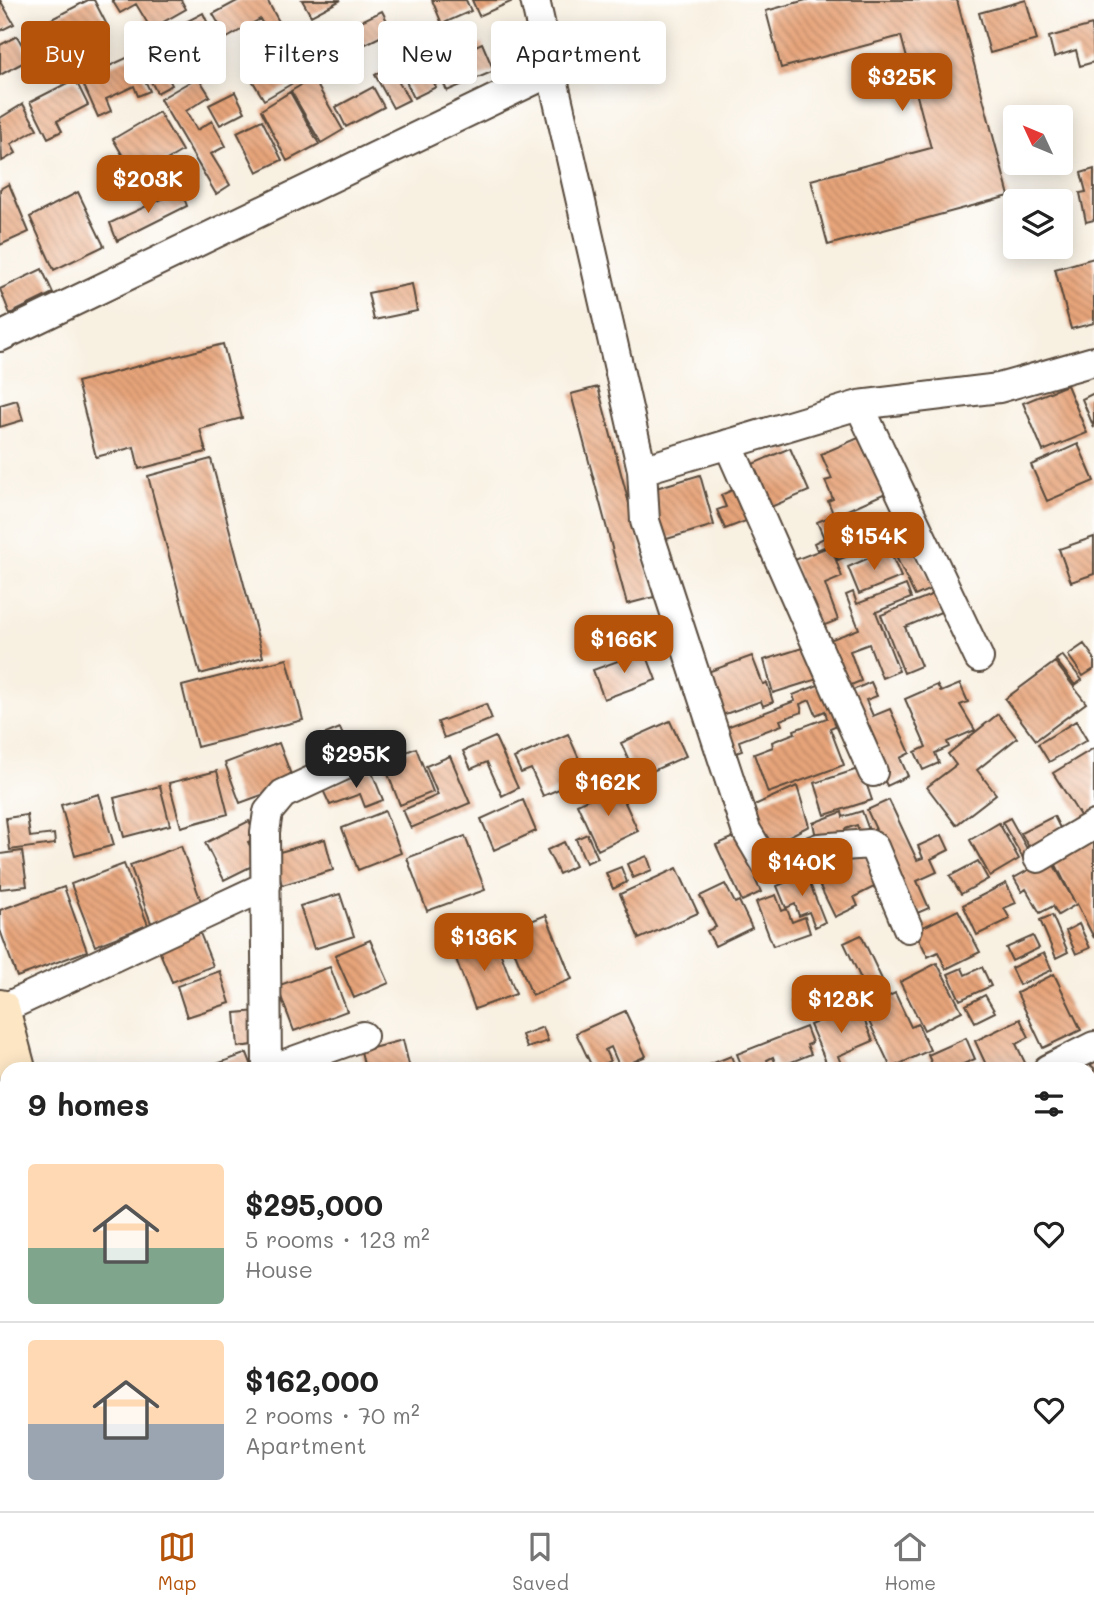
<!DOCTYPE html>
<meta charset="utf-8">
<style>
:root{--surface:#fff;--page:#f6f6f6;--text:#222;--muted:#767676;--line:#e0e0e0;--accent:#b45309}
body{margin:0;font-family:Mali,sans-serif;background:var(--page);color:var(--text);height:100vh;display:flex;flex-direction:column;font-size:26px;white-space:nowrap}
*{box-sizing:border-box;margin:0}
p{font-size:23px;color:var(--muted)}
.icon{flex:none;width:38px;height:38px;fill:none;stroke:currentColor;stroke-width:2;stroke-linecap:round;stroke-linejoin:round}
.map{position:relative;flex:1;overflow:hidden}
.drawer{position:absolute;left:0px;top:1062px;width:1096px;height:450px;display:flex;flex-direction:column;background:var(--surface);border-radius:21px 21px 0 0;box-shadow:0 4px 18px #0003}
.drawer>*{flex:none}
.top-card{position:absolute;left:21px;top:21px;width:700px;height:63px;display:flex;gap:14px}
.needle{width:46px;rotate:314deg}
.tools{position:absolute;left:1003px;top:105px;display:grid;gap:14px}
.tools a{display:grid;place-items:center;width:70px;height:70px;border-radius:7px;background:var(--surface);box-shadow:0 4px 18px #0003;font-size:35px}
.price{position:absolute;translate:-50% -60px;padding:0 16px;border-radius:14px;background:var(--accent);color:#fff;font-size:23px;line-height:46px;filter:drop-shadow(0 2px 4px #0008)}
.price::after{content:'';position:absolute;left:50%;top:42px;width:21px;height:16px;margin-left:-10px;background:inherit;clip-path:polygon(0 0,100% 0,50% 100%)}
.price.active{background:#222;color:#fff}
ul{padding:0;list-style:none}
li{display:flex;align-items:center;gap:21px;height:175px;padding:0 28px}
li+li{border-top:2px solid var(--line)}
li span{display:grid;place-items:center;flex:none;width:196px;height:140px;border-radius:7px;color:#555}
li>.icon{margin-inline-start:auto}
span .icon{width:84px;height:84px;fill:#fffc;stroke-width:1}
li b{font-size:30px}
h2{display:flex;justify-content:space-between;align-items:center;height:84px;padding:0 28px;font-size:30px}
.pill{padding:0 24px;border-radius:7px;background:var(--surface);box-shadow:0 4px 18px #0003;font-size:24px;line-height:63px}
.pill.active{background:var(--accent);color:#fff}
.dock{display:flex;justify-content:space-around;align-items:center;height:98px;border-top:2px solid var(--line);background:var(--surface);font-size:19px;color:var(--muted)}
.dock a{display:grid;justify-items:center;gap:4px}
.dock .active{color:var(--accent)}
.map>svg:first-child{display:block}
.building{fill:url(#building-back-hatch)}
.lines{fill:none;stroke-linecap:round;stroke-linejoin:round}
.street-casing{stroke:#57483b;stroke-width:32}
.secondary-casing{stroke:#57483b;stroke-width:42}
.street{stroke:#fff;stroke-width:28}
.secondary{stroke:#fce6c4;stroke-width:38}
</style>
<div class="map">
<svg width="1094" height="1511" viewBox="0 0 1094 1511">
<defs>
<pattern id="building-back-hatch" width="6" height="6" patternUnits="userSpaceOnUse" patternTransform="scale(1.75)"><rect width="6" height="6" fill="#e7a47a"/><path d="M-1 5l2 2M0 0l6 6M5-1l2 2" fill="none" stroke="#bc8663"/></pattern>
</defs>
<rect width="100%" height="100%" fill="#fff"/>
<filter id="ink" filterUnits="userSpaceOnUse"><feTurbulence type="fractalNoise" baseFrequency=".0143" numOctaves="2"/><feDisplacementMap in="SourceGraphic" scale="14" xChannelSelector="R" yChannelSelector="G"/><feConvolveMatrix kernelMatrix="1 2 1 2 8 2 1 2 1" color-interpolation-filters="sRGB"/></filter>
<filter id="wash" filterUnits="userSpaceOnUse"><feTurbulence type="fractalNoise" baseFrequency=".00686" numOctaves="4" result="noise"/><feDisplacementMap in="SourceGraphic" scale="28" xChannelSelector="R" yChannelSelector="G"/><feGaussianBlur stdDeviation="1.57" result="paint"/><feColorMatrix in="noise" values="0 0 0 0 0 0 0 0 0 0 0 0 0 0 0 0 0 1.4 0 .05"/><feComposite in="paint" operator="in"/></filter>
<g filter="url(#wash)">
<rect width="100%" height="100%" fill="#f8f0e1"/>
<g id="blocks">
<path class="building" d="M0,0L14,24L0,31Z
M88,0H94L108,27L80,41L76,36L37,56L25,33Z
M112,0H181L186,9L151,29L136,4L120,13Z
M239,0H267L293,47L280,54L260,19L227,38L213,14Z
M302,0H341L311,16Z
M432,0H466L471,11L442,24Z
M472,0H515L479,16Z
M806,0H957L1009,196L828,245L811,180L931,148L901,36L781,68L766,11Z
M1026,0L1037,40L990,53L979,13Z
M382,11L392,31L311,71L301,50Z
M203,13L210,28L157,56L172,85L157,93L134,49Z
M1092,25L1094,62L1080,66L1076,50L1054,57L1049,37Z
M17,36L30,59L0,75V45Z
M482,43L494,71L447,91L435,64Z
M296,48L310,73L264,100L249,75Z
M133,55L150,91L138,96L134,86L106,99L111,111L98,117L81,79Z
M421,55L436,87L414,98L399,67Z
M390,67L409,100L393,108L375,75Z
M198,77L210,96L186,111L197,130L212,121L226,146L211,154L230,185L216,194L160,99Z
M313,78L343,130L321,143L291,91Z
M75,79L88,105L57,121L62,131L48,138L30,102Z
M373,87L384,107L346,127L336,107Z
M235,92L245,112L220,125L209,105Z
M290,92L319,144L287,161L261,110Z
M23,104L37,129L11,144L16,153L2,161L0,118Z
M159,112L182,151L136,178L113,139Z
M262,120L282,160L257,172L237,132Z
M1094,169V220L1086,222L1080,193L1086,192L1081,173Z
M9,184L29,232L0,245V189Z
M181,190L187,206L117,241L110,223Z
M78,192L104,246L54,270L30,217Z
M1094,258V323L1071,329L1055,269Z
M42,269L53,293L10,314L0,289Z
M412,284L417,311L374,320L368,293Z
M223,344L242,418L200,429L206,452L139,469L134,447L96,457L77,382Z
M1067,385L1087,433L1043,451L1023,403Z
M598,387L654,597L627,604L571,394Z
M1094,393V428L1082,399Z
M17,400L23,420L0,427V405Z
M863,436L888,492L834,516L828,501L833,499L825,481L832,479L821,454Z
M1078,444L1094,481L1047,501L1031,465Z
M790,448L809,491L766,509L748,466Z
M211,459L263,657L200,674L148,476Z
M700,475L714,525L660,541L646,491Z
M746,484L759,516L725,529L717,510L726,507L721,495Z
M834,515L850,555L838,560L831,544L817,550L814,543L824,538L817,522Z
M906,531L933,588L915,596L888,540Z
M1094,537V574L1071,582L1059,549Z
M831,546L842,577L825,584L838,620L817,628L792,561Z
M889,549L901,577L859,594L848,567Z
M906,585L911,598L876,612L899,671L882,678L869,644L850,651L861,681L841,689L824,642L859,629L846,595L853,592L857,604Z
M941,591L948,609L905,627L921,666L904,673L881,615Z
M1084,644L1094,658V669L1083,676L1068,655Z
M812,645L824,677L773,693L764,660Z
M645,651L656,680L604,699L593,670Z
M1062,655L1082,680L1075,685L1056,660Z
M752,656L763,684L767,683L773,702L763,706L761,701L717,717L702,674Z
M287,659L303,720L197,747L182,686Z
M1055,662L1086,703L1036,740L1005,699Z
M828,681L844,722L830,728L844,765L768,793L754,754L773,747L772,742L795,733L794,730L827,718L825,711L816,715L810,700L800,704L802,712L780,720L782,725L739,741L742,751L728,756L724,718L727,727L795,701L793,695Z
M871,682L877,696L866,700L873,716L890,709L910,753L900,758L908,776L887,786L846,693Z
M960,684L968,702L960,705L975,730L947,742L949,747L935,753L939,763L923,770L915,752L926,747L905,699L937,685L941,692Z
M486,704L492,719L444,738L438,722Z
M998,714L1017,738L977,770L996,794L956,825L927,787L956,765L948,754Z
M670,721L686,756L637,778L621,743Z
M1076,721L1087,740L1049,762L1038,744Z
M340,728L351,755L322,766L311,740Z
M568,734L587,777L543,796L531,769L521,773L514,758Z
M495,737L518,788L502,796L487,762L471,769L463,751Z
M279,743L294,783L240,803L225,763Z
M416,748L433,792L400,805L383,761Z
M1094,748V819L1086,825L1053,773Z
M450,756L470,803L411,828L403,810L438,795L426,766Z
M861,768L872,800L825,815L815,783Z
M371,770L383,800L365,807L360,794L330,805L323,790Z
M217,771L228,814L181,827L169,783Z
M617,785L638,831L598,850L577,804Z
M160,786L170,825L124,837L114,798Z
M797,786L809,826L768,847L750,807Z
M99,794L114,845L75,856L61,805Z
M523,800L536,831L494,850L481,819Z
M889,800L917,860L923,858L918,846L942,835L949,850L931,859L937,872L917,881L929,908L915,914L867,810Z
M385,811L401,853L358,870L342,828Z
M862,811L870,833L861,837L857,825L845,829L846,833L817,842L813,823L842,812L843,817Z
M27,815L30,837L54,834L55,844L10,850L6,818Z
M1054,816L1062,832L1030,849L1021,833Z
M1010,818L1030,854L1023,858L1002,822Z
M249,821L257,837L248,842L258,863L224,880L205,843Z
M999,823L1019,859L990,876L970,840Z
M587,834L598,858L586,863L576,839Z
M739,835L765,874L755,879L761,892L742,901L716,845Z
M465,836L485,890L427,911L407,858Z
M1094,838V938L1077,904L1058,915L1053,906L1040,913L1026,889L1022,892L1014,878L1050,858L1075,903L1053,859Z
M325,839L333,870L282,885L273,854Z
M564,842L575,866L559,874L547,850Z
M181,846L202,904L151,923L130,865Z
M22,851L27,886L0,889V854Z
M865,852L880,884L854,897L858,906L835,917L815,876Z
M647,856L652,870L633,878L627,864Z
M978,861L988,879L961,894L950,876Z
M124,864L148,925L95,946L71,884Z
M621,867L627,882L613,889L606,873Z
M677,868L698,913L639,939L620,894Z
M806,874L825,922L815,927L809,912L799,916L795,904L786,908L777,886Z
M1006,883L1016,903L1004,908L1010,919L977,935L963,905Z
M725,884L735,903L739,901L752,928L715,946L707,931L716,927L700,896Z
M64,887L87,951L17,977L0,930V910Z
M340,894L354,936L314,949L300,906Z
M776,895L782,911L787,909L792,922L805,917L810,933L773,946L756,902Z
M958,910L980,952L946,969L938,952L928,957L915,931Z
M546,915L572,979L532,995L506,931Z
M1052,915L1068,952L1056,958L1040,920Z
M1079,924L1090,948L1076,954L1066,931Z
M198,928L213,966L172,982L157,945Z
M861,935L887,990L870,998L844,943Z
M494,936L516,994L475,1009L453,951Z
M1033,936L1039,948L1012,961L1006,948Z
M370,940L389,983L354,998L335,955Z
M1044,953L1052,970L1019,985L1011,968Z
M937,963L962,1011L924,1030L900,982Z
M330,967L347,1011L294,1031L277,986Z
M982,967L991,986L960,1000L948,974L962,968L965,975Z
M220,971L230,1003L187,1017L177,986Z
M1054,974L1081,1030L1043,1048L1017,993Z
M843,980L851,998L799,1020L791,1002Z
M895,993L911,1027L918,1024L930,1050L891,1068L863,1009Z
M985,995L995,1012L975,1022L966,1005Z
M858,1005L873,1041L838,1056L843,1069H829L810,1025Z
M258,1011L261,1044L238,1047L235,1013Z
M625,1011L646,1056L620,1068L611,1047L605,1050L610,1061L593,1069L576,1033Z
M1020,1019L1029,1037L1016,1044L1028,1069H988L975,1041Z
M543,1027L548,1041L527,1048L522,1035Z
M806,1027L812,1043L807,1045L811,1054L777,1068L773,1057L767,1060L771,1069H743L737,1054Z
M966,1038L975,1059L952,1069H934L928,1055Z
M403,1040L410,1069H365L361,1051Z
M247,1053L253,1069H203Z
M731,1056L736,1069H699Z
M1088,1063L1094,1068V1110L1088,1113V1069H1076Z
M1094,1131V1199L1088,1202V1134Z
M1094,1288V1360L1088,1363V1290Z
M1094,1381V1466L1091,1467L1088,1460V1383Z
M245,1505H320L321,1511H246Z
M582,1505H616L619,1511H585Z
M735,1505H793L777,1511H733L732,1507Z
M901,1505H975L977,1511H902Z
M988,1505H1037L1039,1511H989Z
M1045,1505H1083L1085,1511H1046Z"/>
</g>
</g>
<g filter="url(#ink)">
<use href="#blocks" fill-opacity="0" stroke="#57483b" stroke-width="2"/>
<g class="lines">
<defs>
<path id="street" d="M535,0L642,470L645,521L746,830L766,864L772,865L819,848L869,844L874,847L908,928
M0,337L551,72
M859,405L979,658
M728,444L873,772
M642,470L859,405L999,388L1094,361
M1038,858L1094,825
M0,1010L266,886
M267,1066L285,1064L363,1036
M267,1069L265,832L268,812L283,794L367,755
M1048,1069L1094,1046
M1088,1250V1259
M706,1511L711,1505"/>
<path id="secondary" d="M0,1009L16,1069
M0,1265L7,1293
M61,1505L63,1511
M129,1505L130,1511"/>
</defs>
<use href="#street" class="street-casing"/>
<use href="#secondary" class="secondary-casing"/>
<use href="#street" class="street"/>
<use href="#secondary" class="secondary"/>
</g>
</g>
</svg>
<div class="tools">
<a><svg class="needle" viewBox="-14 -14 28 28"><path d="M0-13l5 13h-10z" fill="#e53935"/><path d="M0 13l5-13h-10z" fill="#767676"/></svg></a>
<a><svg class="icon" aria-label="layers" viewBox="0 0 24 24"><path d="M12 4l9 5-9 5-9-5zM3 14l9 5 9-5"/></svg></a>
</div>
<b class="price" style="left:902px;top:113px">$325K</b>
<b class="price" style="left:148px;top:215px">$203K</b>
<b class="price" style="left:874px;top:572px">$154K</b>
<b class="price" style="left:624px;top:675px">$166K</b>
<b class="price active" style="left:356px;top:790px">$295K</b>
<b class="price" style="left:608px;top:818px">$162K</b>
<b class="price" style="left:802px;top:898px">$140K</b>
<b class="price" style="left:484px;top:973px">$136K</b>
<b class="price" style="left:841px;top:1035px">$128K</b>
<div class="top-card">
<a class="pill active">Buy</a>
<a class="pill">Rent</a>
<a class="pill">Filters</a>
<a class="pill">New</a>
<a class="pill">Apartment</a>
</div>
<section class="drawer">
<h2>9 homes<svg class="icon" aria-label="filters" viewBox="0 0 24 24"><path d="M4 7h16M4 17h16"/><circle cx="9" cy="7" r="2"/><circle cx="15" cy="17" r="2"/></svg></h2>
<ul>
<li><span style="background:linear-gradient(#ffd9b3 60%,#7fa58c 0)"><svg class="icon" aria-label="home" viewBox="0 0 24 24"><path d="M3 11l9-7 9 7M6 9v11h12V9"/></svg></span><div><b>$295,000</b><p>5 rooms · 123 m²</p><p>House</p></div><svg class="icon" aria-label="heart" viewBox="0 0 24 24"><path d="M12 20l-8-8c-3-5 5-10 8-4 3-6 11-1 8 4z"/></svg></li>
<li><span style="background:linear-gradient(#ffd9b3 60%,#9aa5b1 0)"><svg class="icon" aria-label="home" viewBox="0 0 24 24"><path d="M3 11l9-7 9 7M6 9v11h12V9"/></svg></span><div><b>$162,000</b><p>2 rooms · 70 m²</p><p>Apartment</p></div><svg class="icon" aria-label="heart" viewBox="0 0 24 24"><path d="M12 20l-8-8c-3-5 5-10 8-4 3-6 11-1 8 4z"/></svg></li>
</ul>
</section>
</div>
<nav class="dock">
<a class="active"><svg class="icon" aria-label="map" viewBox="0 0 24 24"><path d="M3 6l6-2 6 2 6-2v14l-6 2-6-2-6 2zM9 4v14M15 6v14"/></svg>Map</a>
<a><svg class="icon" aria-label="saved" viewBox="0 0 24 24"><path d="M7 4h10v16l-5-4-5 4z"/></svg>Saved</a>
<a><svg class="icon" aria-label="home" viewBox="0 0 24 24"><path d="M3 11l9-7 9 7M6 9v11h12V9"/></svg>Home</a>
</nav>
